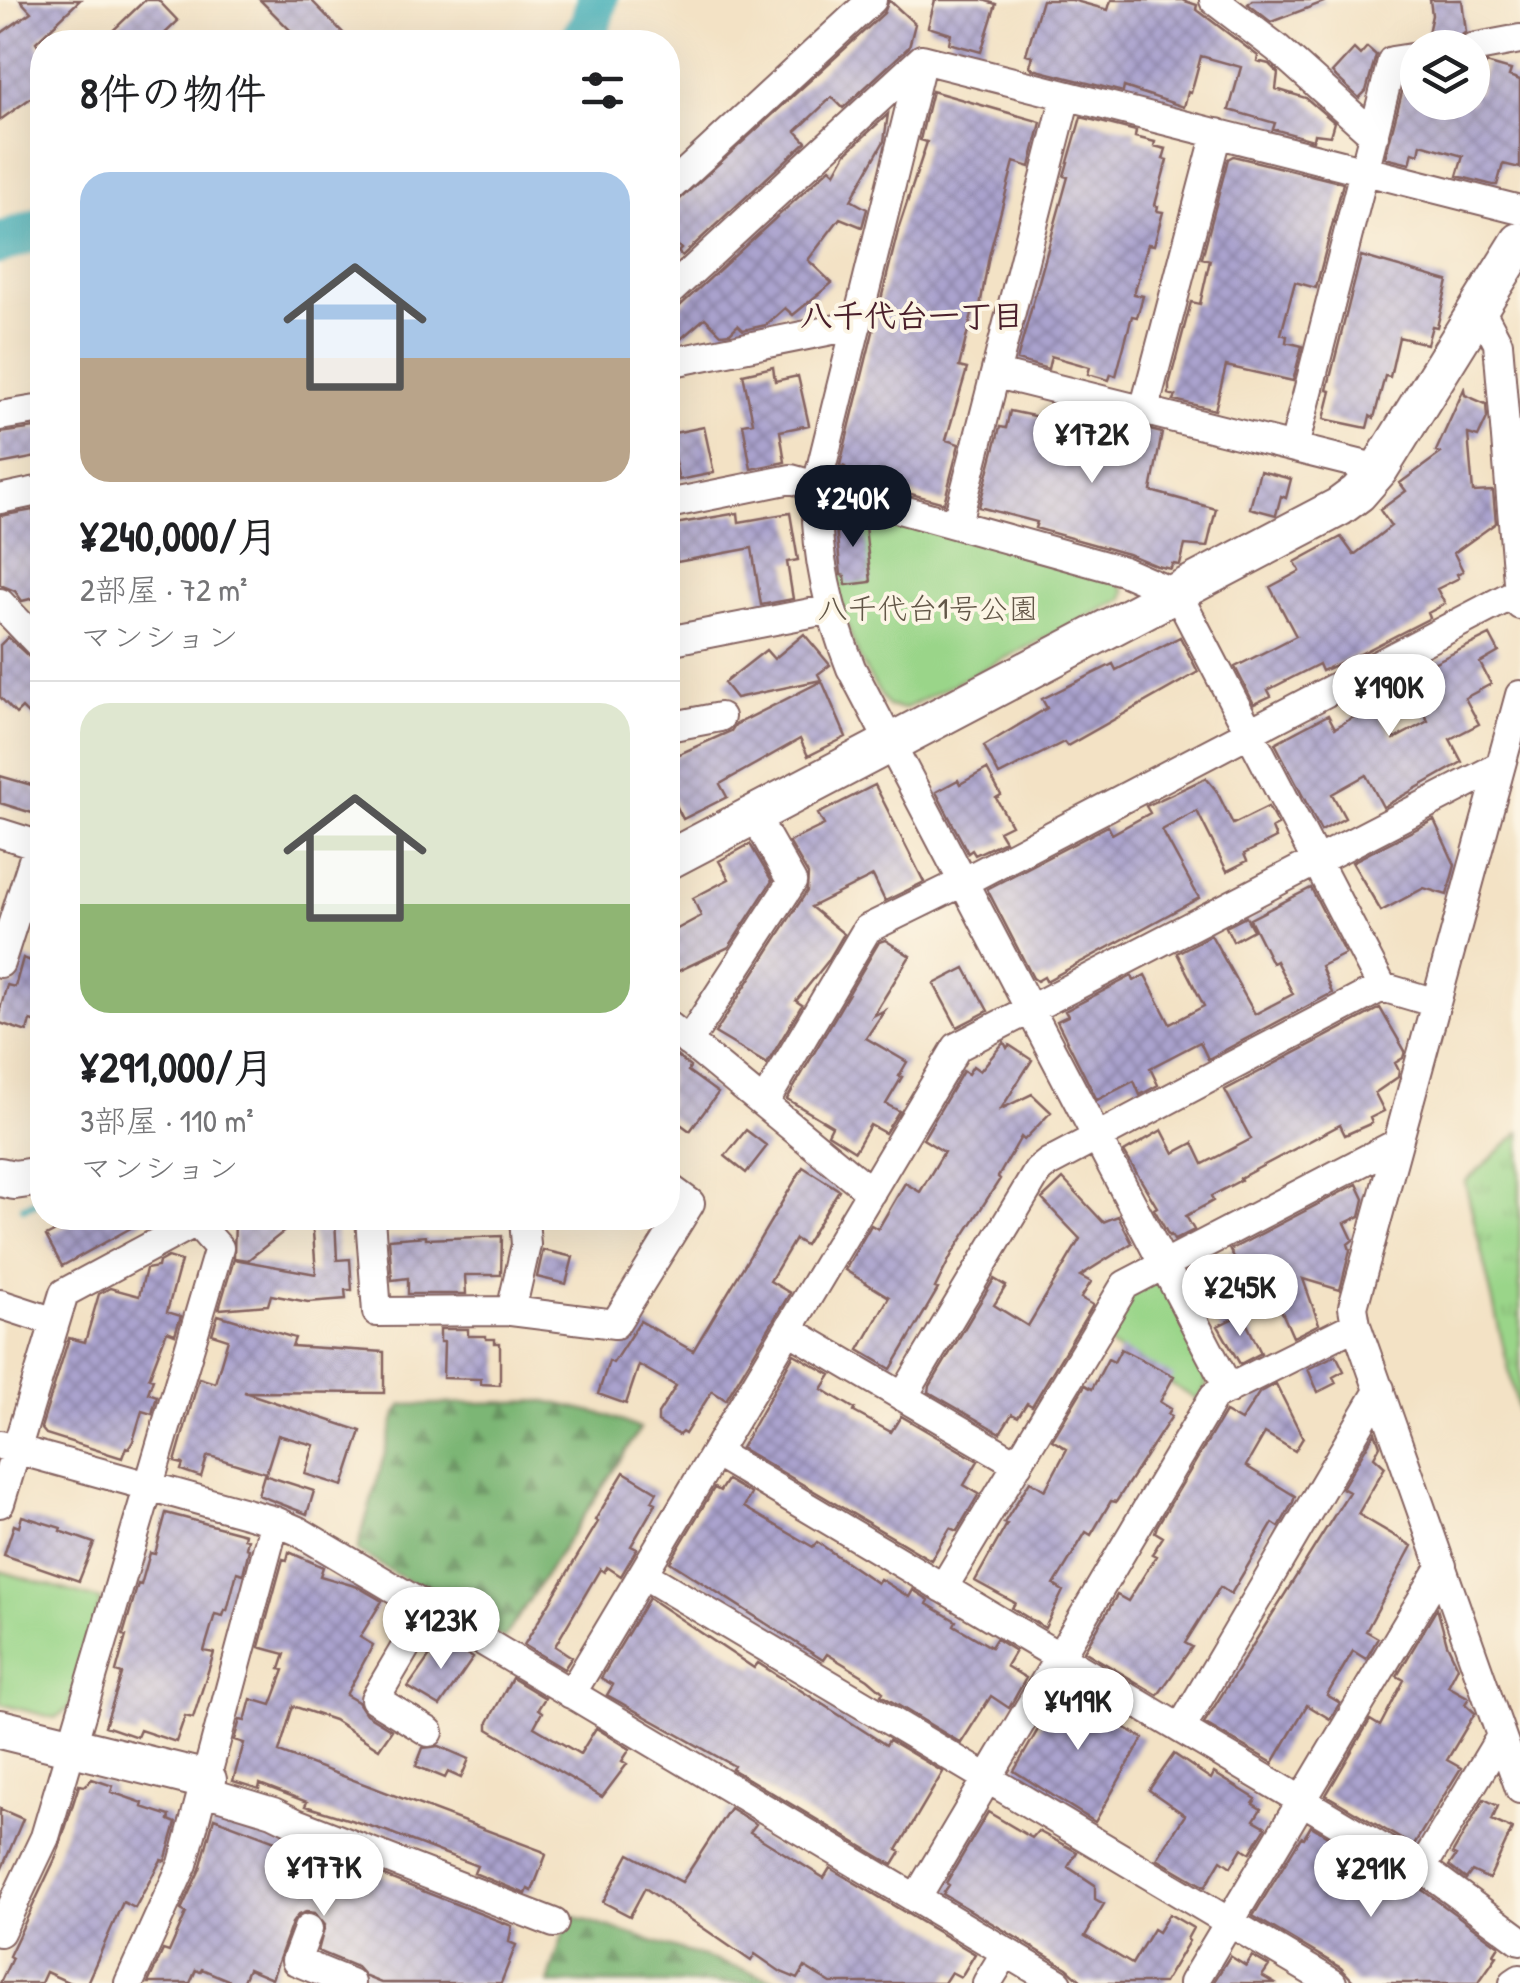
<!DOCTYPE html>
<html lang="ja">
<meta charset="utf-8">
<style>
:root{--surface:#fff;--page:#f2f2f2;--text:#202124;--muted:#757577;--line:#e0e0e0;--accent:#111827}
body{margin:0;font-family:"Patrick Hand","Klee One",sans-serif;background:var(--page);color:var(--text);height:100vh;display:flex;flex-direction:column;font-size:38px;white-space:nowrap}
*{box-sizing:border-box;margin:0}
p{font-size:32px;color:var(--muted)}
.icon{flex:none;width:55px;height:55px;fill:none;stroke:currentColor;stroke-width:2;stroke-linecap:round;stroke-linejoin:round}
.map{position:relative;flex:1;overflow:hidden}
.panel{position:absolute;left:30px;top:30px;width:650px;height:1200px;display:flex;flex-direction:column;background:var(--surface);border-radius:40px;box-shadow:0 10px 40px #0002}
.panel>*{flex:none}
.fabs{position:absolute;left:1400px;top:30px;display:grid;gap:20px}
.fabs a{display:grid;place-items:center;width:90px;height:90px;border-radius:50%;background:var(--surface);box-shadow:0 10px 40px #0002;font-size:50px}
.price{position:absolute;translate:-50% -85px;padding:0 22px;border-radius:35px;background:#fff;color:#222;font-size:32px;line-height:65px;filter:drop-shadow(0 2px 5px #0008)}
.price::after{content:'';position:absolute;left:50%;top:60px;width:30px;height:22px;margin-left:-15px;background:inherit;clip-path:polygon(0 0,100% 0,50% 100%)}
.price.selected{background:var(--accent);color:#fff}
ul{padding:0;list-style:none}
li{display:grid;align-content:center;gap:20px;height:530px;padding:0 50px}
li+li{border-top:2px solid var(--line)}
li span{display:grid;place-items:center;height:310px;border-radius:30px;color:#555}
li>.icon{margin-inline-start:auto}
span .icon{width:180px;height:180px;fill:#fffc;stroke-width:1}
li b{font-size:42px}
h2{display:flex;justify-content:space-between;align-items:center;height:120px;padding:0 50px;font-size:42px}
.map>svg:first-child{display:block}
.grass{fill:url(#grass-tufts);stroke:#727a5a;stroke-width:2.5}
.forest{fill:url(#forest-firs);stroke:#626a50;stroke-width:2.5}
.park{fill:#9ad589;stroke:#727a5a;stroke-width:2.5}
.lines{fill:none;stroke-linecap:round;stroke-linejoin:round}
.stream{stroke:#3bacb6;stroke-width:8}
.river{stroke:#3bacb6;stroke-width:42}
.building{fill:url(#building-cross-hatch)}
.street-casing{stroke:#856361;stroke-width:32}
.secondary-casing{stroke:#856361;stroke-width:42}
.street{stroke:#fff;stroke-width:28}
.secondary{stroke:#fff;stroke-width:38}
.labels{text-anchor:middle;stroke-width:8;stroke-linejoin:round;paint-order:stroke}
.park-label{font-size:30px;fill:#625647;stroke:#fcf5e5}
.neighbourhood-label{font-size:32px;font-weight:bold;fill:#4a1f2b;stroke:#fcf5e5}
</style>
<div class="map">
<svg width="1520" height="1983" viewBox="0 0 1520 1983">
<defs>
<pattern id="grass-tufts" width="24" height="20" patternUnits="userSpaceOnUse" patternTransform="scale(2.5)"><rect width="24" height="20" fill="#9ad589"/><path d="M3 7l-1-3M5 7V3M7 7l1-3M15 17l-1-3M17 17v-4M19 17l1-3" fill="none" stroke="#86b676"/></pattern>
<pattern id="forest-firs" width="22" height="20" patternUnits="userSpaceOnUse" patternTransform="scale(2.5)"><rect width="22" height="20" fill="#7bb675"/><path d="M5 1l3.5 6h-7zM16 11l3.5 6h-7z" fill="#679360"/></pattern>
<pattern id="building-cross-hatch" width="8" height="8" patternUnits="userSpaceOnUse" patternTransform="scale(2.5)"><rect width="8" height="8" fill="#aaa3ce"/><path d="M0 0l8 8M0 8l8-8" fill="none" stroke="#8c84a7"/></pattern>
</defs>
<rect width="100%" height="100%" fill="#fcf5e5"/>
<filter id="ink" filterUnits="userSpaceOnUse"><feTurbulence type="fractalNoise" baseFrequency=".01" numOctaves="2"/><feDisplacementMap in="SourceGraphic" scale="20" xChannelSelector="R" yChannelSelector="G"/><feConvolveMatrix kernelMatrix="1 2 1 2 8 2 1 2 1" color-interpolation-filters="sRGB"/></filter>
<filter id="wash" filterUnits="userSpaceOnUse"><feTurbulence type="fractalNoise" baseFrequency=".0048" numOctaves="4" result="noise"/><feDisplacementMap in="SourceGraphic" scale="40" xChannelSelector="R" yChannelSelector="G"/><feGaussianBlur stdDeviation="2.25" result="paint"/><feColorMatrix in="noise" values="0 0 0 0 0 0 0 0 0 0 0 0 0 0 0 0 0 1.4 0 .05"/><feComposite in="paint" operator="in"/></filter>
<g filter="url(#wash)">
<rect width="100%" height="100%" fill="#f3e2c5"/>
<path class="grass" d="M1520,1132V1418L1465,1182Z"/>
<path class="forest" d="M546,1401L607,1415L640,1429L504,1639L357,1551L396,1414L403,1405Z
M569,1915L786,1983H548Z"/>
<path class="park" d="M850,503L1119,583L1125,591L1123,599L904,709L888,706C878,691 867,675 860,659C840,615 830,561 828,514Z
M1149,1280L1163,1285L1207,1366L1206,1387L1197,1400L1103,1341L1132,1291Z
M0,1571L101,1600L69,1708L55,1718L0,1704Z"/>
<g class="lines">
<path class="stream" d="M24,1207L42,1200"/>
<path class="river" d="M579,42L590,25L597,0
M0,243L42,228"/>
</g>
<g id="blocks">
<path class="building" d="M20,0H80L36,42L42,51V90L0,120V34L31,12Z
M145,0H158L178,21L156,42H101Z
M260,0H311L352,42H302Z
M889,0L915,24L909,47L843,108L832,97L796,131L806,142L682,256L678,252L681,249L668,235V210L884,13Z
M935,0H983L996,4L981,52L949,43L951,34L928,27Z
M1042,0H1072L1108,10L1111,0H1182L1197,5L1196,9L1258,56L1257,61L1269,64L1278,73L1276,89L1306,98L1334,122L1330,136L1314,134L1313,140L1273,129L1275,123L1229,110L1241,67L1201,56L1191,93L1188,92L1184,107L1124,87L1123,92L1033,69L1030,66L1033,56L1026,54Z
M1252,0H1324V2L1271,22L1248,4Z
M1430,0H1462L1466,32L1459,37L1426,42L1432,15Z
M1367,47L1376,55L1366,91L1359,98L1332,73L1354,49L1360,55Z
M1486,63L1511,70L1509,76L1520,80V168L1503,164L1497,185H1493L1457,176L1463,156L1421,144L1419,154L1413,152L1410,164L1385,158L1406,77L1418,75V102H1472V91L1478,93Z
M932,91L1041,122L1030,167L1014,162L989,256L979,312L973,310L959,367L967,369L946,440L959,444L944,503L842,475L845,467L840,465L899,227L927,142L920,140Z
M888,114L884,141L851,200L867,209L862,227L840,218L808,260L832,283L793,315L785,308L766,325L743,330L738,325L730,333L721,334L705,318L676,343L668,334V310L680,306L830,168L835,173L846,153Z
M1081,117L1136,131L1135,137L1155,142L1154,146L1166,149L1163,159L1167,160L1155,205L1158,206L1157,211L1163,212L1154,245L1148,244L1134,294L1143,296L1137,317L1132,316L1116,376L1111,374L1109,380L1088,374L1090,367L1051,356L1048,369L1017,360L1068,177L1064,176Z
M1233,156L1343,183L1316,288L1295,282L1281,334L1287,336L1286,342L1302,346L1293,381L1226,366L1215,410L1174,400L1176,396L1169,394V385L1191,302L1200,304L1210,260L1202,258L1228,159Z
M1361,256L1448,281L1437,327L1432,326L1427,344L1399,337L1390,377L1385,376L1374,418L1370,416L1367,428L1324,419L1331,391L1327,390Z
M773,367L775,381L798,376L809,425L780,431L785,462L751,469L743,424L753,422L743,374Z
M1464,389L1465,395L1486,404L1487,418L1478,437L1468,434L1473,492L1493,491L1496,523L1454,553L1463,571L1457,574L1459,578L1437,589L1445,604L1428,613L1430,618L1360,654L1322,671L1319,664L1268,690L1271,696L1254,704L1235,667L1296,636L1270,587L1300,571L1295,562L1341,537L1354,555L1391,526L1380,510L1406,491L1400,483L1441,453L1436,451Z
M1066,409L1162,433L1151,491L1216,509L1207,547L1185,545L1180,565L1172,564L1171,569L1157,566L1128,554L1035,528L1037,522L979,507L1000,427L1006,428L1010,411L1062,422Z
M42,427V456L0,464V433Z
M704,427L714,473L679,480L669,434Z
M1260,471L1291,479L1286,498L1281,496L1276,515L1250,508Z
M33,510L34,516L42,514V596L22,601L15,591L0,585V516Z
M738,513L739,522L790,513L798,560L787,562L793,599L761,605L752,548L677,562L669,525Z
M859,516L864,517L871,582L846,585L845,576L841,575L835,519Z
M804,634L830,665L818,674L821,680L736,698L724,683L766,650L774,659Z
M1490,635L1499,652L1480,663L1491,684L1465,698L1479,724L1450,739L1462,762L1383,807L1366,775L1332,794L1345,818L1321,831L1275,743L1328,715L1335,728L1374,705L1394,739L1428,721L1405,677Z
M8,637L42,669V728L22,708L16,714L0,697V645Z
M1180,637L1198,672L1067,746L1064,742L999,775L984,746L1047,708L1042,699L1113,664L1116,670Z
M822,681L846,737L808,756L800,739L720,784L727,797L683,819L668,789V759L731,731L735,725Z
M987,769L1001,795L996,798L1011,825L999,831L1005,841L975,855L972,850L968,853L936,792L958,780L960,784Z
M0,776L42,788V816L0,803Z
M1206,778L1216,790L1233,824L1268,807L1278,825L1272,828L1276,838L1244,854L1247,861L1227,871L1197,811L1162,830L1199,898L1046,981L1044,977L1037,981L1033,978L987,889L1108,826L1112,834L1150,813L1146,806Z
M875,785L924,882L885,901L873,876L811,907L844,934L828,961L796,1001L802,1005L767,1064L715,1033L807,891L808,874L789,842L824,825L818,814Z
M1434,820L1455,865L1447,895L1424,888L1381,911L1352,862Z
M750,844L772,881L729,947L668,976V934L701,916L693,898L729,879L719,861Z
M1311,888L1345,954L1321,966L1332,993L1208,1059L1200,1042L1150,1068L1158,1085L1140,1095L1134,1081L1097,1100L1057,1021L1068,1016L1065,1011L1132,976L1134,981L1145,975L1170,1024L1204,1006L1177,953L1211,935L1255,1014L1293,994L1276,961L1272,963L1250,919Z
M1246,917L1253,930L1233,941L1226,927Z
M885,940L910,956L873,1016L885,1010L866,1038L907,1062L899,1076L902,1077L886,1104L899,1111L885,1133L870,1125L855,1151L828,1134L832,1126L787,1099L879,942Z
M23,958L42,965V1024L30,1021L27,1032L0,1023V1009L7,985L15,987Z
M965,968L988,1011L957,1027L934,984Z
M1380,1008L1405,1051L1403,1058L1395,1063L1399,1071L1398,1077L1375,1093L1384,1111L1370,1118L1372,1123L1345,1135L1340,1125L1240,1178L1241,1180L1211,1196L1213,1201L1186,1216L1194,1230L1174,1240L1171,1235L1169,1236L1154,1209L1157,1207L1124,1152L1162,1130L1174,1153L1193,1143L1203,1164L1251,1139L1225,1090Z
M1004,1042L1007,1048L1009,1045L1032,1060L1001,1109L1032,1094L1051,1112L1024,1140L1021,1137L998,1177L1000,1179L952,1254L935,1288L938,1289L891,1369L859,1350L889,1297L845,1270L871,1225L878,1229L905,1183L920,1192L944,1152L923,1139L963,1071L968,1074L973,1066L980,1071Z
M668,1049L690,1067L688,1071L718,1093L690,1131L668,1115Z
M746,1130L767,1146L746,1173L725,1156Z
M803,1167L839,1190L805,1245L795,1239L770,1281L790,1293L726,1400L712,1391L685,1434L682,1432L679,1435L658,1422V1414L676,1386L639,1365L626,1404L598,1394L609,1361L613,1363L640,1321L693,1351Z
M1063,1179L1103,1222L1118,1216L1132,1243L1080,1276L1091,1282L1081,1298L1093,1305L1032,1406L1027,1403L1018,1417L1012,1414L1000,1433L929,1392L930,1386L994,1279L1006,1286L994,1305L1028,1326L1080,1239L1042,1199Z
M1357,1184L1364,1199L1360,1216L1345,1223L1353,1240L1348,1244L1350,1250L1340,1290L1303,1279L1319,1324L1293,1337L1271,1287L1244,1300L1230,1270L1233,1269L1230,1262L1235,1259L1230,1250Z
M82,1218H149L62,1266L46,1236Z
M235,1218H301L248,1260L234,1258Z
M312,1218H335L337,1260L350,1259L352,1290H345L346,1299L308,1302L271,1295L268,1305L219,1309L234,1259L316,1274Z
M426,1236V1239L502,1236L501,1275H465L466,1294H408V1278L392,1280L389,1239Z
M543,1250L573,1257L566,1284L537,1277Z
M168,1257L181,1261L167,1312L181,1316L175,1334L167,1331L149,1378L153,1379L148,1393L157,1396L152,1414L142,1411L133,1441L129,1448L126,1447L122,1458L46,1434L41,1428L69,1338L85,1342L99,1294L110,1288L139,1296L146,1269L158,1267L159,1262Z
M1242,1314L1261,1353L1240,1364L1218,1326Z
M218,1315L295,1338L292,1346L384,1352V1393L244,1392L361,1431L343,1486L305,1474L314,1445L278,1435L266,1473L210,1456L207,1457L201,1477L181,1470L183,1464L175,1462L199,1378L215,1383L228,1339L212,1334Z
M440,1329H468V1336H486V1339H495V1343H500V1385L481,1384V1379L443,1378L444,1342H440Z
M1121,1349L1174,1376L1160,1402L1171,1409L1168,1414L1172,1416L1116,1502L1111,1501L1091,1535L1086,1532L1054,1585L1063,1591L1045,1628L1012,1608L1015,1603L975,1581L1007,1524L1004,1523L1030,1481L1045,1490L1067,1449L1052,1440L1085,1385L1092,1389L1108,1359L1114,1362Z
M794,1354L831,1375L822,1389L855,1409L854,1412L891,1432L901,1416L978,1461L964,1485L979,1494L957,1531L950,1528L931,1560L741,1448Z
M1336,1355L1344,1371L1333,1377L1336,1383L1318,1392L1308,1369Z
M1276,1384L1303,1438L1295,1451L1265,1433L1246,1466L1295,1496L1293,1502L1279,1527L1273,1523L1231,1594L1220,1587L1185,1643L1192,1647L1158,1695L1084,1651L1117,1595L1128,1601L1156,1556L1152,1554L1163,1537L1155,1532L1157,1526L1225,1412L1241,1421L1259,1393Z
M1375,1432L1380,1446L1374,1457L1385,1467L1358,1514L1412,1546L1366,1631L1378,1638L1366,1659L1353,1651L1327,1695L1340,1703L1330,1719L1307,1705L1273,1763L1204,1723L1349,1492L1342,1488Z
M624,1472L657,1492L652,1501L656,1503L631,1546L637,1549L621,1576L607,1567L604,1572L600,1569L555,1646L572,1657L564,1669L524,1645L598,1522L595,1520Z
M264,1475L314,1491L307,1514L258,1495Z
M727,1480L751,1494L744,1507L813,1547L817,1542L877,1583L880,1579L909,1597L913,1590L929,1600L927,1604L956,1621L954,1625L991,1647L996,1639L1015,1651L1006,1666L1026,1678L1009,1708L991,1696L961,1743L881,1695L883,1692L868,1679L827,1654L823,1660L670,1562L714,1488L720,1491Z
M166,1513L245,1534L244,1538L248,1539L246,1548L249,1549L243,1574L237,1572L227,1611L225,1610L223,1616L215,1614L204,1651L214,1653L193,1718L185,1716L176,1742L140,1730L137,1737L105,1726L122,1674L116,1672L126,1636L123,1635L138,1584L141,1585L150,1553L155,1554Z
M22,1516L61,1528L60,1531L94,1543L79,1581L4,1555L14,1525L19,1527Z
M289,1552L323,1567L320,1576L358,1587L382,1601L360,1637L373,1645L346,1695L358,1702L366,1714L392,1730L379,1749L334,1720L293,1706L279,1752L542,1851L546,1855L532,1891L528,1889L526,1894L474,1873L477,1866L386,1831L305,1806L307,1802L260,1784L259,1789L233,1781L244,1743L234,1740L240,1720L245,1721L251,1699L271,1705L284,1670L280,1669L285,1654L259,1647L283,1559L287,1560Z
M649,1598L754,1668L758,1663L886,1745L889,1740L943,1772L897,1850L901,1852L893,1865L732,1769L734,1766L607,1695L613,1685L601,1678Z
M1437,1608L1447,1644L1458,1667L1448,1686L1469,1698L1465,1704L1475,1713L1447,1760L1461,1768L1413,1846L1326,1795L1370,1720L1380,1726L1404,1680L1397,1676Z
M443,1637L473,1658L440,1706L408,1687Z
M512,1678L545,1698L538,1709L542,1712L534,1727L580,1754L596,1728L630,1749L622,1761L627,1764L602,1797L488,1729V1722Z
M1066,1681L1097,1700L1093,1708L1096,1711L1143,1738L1095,1822L1014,1771Z
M439,1746L469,1759L461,1778L448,1772L445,1778L416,1766L423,1748Z
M1174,1754L1211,1779L1214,1773L1256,1799L1253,1804L1261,1809L1254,1820L1266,1827L1250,1853L1242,1848L1231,1867L1221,1860L1205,1887L1157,1859L1185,1815L1149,1790Z
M92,1779L113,1786L111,1792L143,1803L142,1807L170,1816L169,1820L176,1823L166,1858L165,1861L161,1860L135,1908L123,1902L87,1983H70L46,1972L41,1983H0L12,1958L9,1956L56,1857L79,1785L85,1786Z
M1484,1799L1498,1806L1492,1820L1512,1829L1489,1879L1472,1871L1466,1879L1449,1866L1456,1856L1452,1854Z
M730,1808L756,1824L750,1832L824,1878L830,1868L975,1954L961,1977L951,1972L944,1983H831L805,1967L798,1979L781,1972L755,1954L751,1961L645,1888L630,1916L603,1902L629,1854L682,1882Z
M0,1809L23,1819L0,1873Z
M988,1812L1032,1838L1038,1831L1077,1852L1068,1867L1095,1885V1899L1104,1904L1085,1936L1132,1964L1153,1929L1158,1932L1169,1914L1193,1928L1187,1939L1189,1941L1164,1983H1084L1067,1968L943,1894L949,1885L946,1883Z
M214,1818L320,1858L323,1852L512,1926L509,1942L516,1945L501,1983H381L366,1977L357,1967L318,1951L325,1925L315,1913L306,1912L298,1915L292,1923L272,1979L248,1969L242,1983H235L202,1969L200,1972L196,1970L190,1983H148L163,1950L169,1952L186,1913L181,1910L200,1869Z
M1311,1826L1354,1852L1350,1858L1396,1886L1400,1879L1414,1884L1499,1946L1494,1954L1497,1956L1478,1983H1355L1341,1968L1253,1916L1301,1837L1304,1838Z
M1230,1956L1246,1966L1252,1956L1269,1966L1262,1976L1274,1983H1213Z"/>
</g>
</g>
<g filter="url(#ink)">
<use href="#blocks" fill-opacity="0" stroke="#856361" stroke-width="2.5"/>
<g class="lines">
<defs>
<path id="street" d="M1214,0L1277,48L1374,135
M1472,48L1520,39
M922,59L817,485C814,548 828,610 851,668L1229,1389
M668,189L872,0
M668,293L922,59L1520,210
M1480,309L1498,343L1520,605
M668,363L857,325
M997,374L1379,469
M1144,410L1217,133
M0,416L42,409
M1294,447L1392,61L1418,57
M0,499L42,490
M668,504L791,479L1123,571L1178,595L1382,987
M957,523L1066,96
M0,603L42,647
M668,641L831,609
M1520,695L1353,1307L1356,1325L1520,1789
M668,727L720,717
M0,833L38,845L0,963
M668,1025L871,1192
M688,1042L792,882L754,815
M764,1103L867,929L965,881L1518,592
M370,1218L377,1312L511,1311L526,1245L524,1218
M0,1304L55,1322
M511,1311L615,1324L690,1203L668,1187
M789,1330L1018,1464
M903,1397L1038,1171L1048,1163L1382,987L1433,1002
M0,1445L275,1521L298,1531L1058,1983
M716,1453L1405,1862L1422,1868L1520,1940
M0,1503L64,1293L196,1222L219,1248L45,1837L0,1932
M643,1574L1332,1983
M943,1588L1125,1285L1396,1144
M428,1609L375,1699L429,1732
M571,1694L957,1047L1500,766
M1181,1728L1380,1389
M204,1791L273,1812L296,1823L554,1923
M1422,1868L1500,1738
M916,1899L1214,1396L1356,1325
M308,1929L296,1961L350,1983
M129,1983L183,1864L275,1521
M987,1983L1006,1952
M1193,1983L1442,1566
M1514,1983L1520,1979"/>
<path id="secondary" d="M668,860L1339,507L1358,493L1379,469L1520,242
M0,1177L14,1180L42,1176
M0,1729L207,1780"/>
</defs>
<use href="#street" class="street-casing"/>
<use href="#secondary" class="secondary-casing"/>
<use href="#street" class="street"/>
<use href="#secondary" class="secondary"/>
</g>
</g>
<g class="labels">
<g class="park-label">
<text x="928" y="619">八千代台1号公園</text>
</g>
<g class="neighbourhood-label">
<text x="912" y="327">八千代台一丁目</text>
</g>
</g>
</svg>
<div class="fabs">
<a><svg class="icon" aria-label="layers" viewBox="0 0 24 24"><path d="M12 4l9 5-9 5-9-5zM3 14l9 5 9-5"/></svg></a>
</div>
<b class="price" style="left:1092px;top:486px">¥172K</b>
<b class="price selected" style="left:853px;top:550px">¥240K</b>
<b class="price" style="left:1389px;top:739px">¥190K</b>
<b class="price" style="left:1240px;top:1339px">¥245K</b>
<b class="price" style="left:441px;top:1672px">¥123K</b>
<b class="price" style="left:1078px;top:1753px">¥419K</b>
<b class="price" style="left:324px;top:1919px">¥177K</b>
<b class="price" style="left:1371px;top:1920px">¥291K</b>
<section class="panel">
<h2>8件の物件<svg class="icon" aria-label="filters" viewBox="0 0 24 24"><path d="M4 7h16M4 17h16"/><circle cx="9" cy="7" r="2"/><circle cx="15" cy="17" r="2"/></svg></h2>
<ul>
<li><span style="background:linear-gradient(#a9c7e8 60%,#b9a48a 0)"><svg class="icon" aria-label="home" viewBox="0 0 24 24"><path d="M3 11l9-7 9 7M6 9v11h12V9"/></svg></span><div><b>¥240,000/月</b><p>2部屋 · 72 m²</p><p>マンション</p></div></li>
<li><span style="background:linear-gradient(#dfe7d0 65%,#8fb573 0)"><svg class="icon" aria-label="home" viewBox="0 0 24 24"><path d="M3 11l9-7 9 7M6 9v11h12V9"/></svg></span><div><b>¥291,000/月</b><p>3部屋 · 110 m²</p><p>マンション</p></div></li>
</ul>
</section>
</div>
